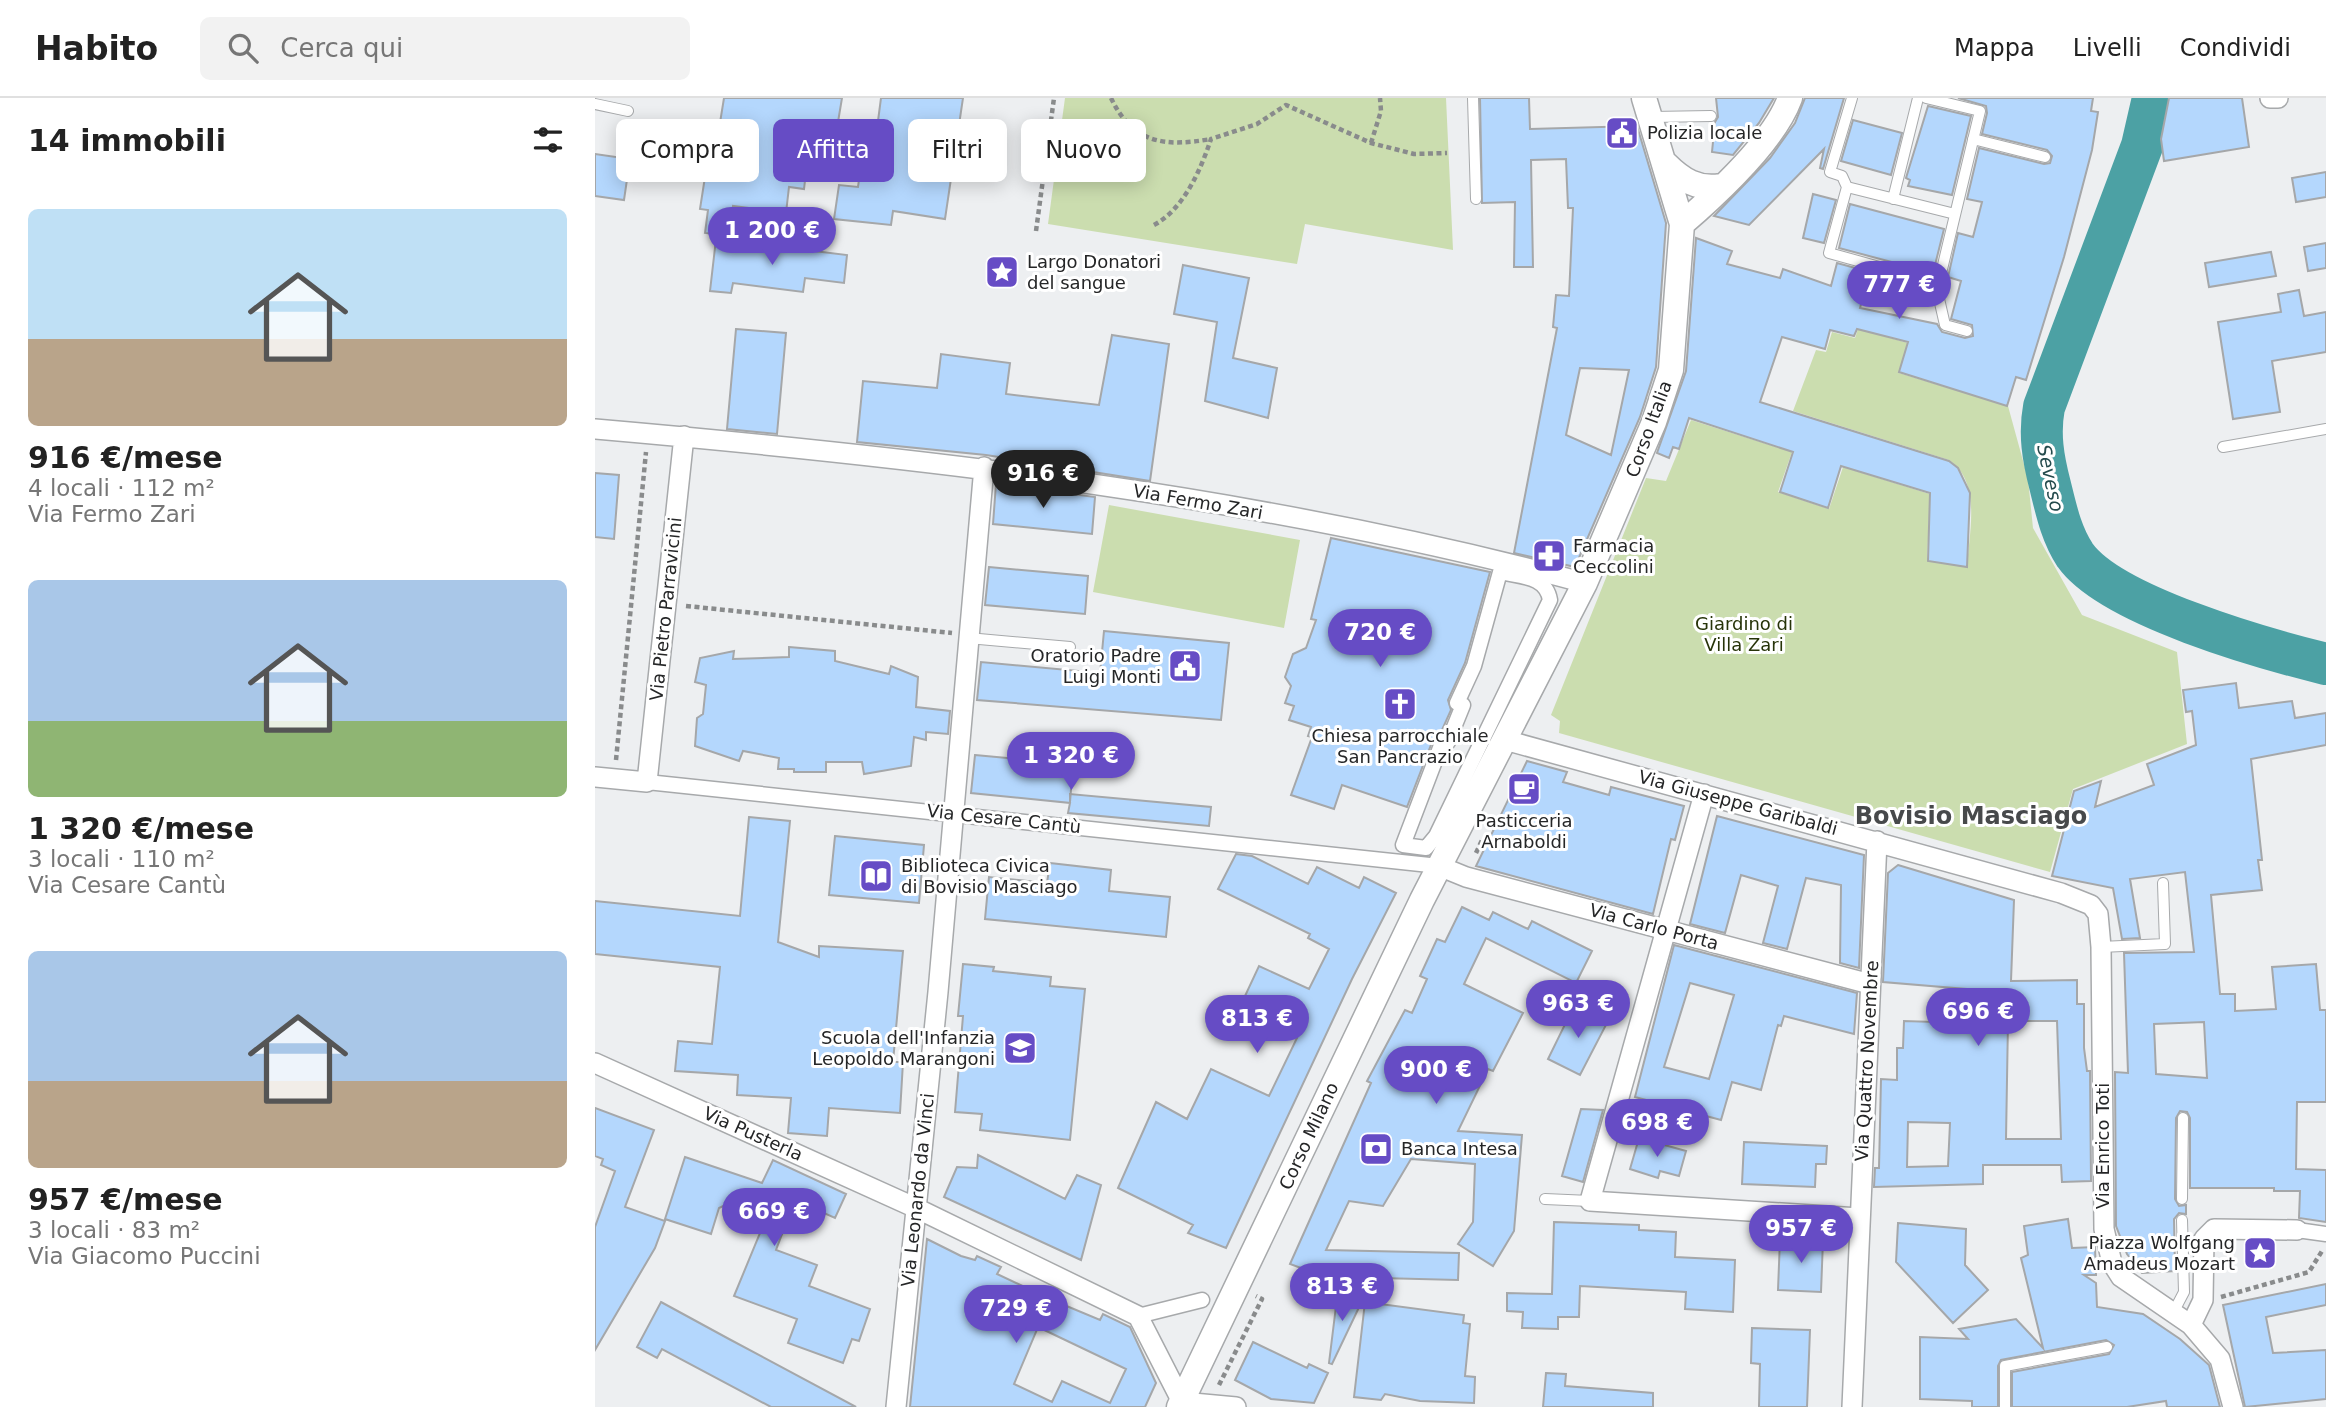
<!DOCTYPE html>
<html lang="it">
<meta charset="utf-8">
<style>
:root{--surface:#fff;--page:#f2f2f2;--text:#222;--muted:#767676;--line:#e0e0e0;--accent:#664cc5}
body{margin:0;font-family:"DejaVu Sans",sans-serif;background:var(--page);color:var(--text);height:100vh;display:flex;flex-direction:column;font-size:26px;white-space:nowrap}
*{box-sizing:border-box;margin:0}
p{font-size:23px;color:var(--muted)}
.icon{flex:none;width:38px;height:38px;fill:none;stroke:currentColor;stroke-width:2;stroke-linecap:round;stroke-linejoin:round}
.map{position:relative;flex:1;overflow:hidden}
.side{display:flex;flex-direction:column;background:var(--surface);width:595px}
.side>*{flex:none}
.guide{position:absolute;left:21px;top:21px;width:665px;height:63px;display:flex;gap:14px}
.price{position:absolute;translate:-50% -60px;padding:0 16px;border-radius:24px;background:var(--accent);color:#fff;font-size:23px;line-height:46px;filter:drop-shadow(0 2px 4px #0008)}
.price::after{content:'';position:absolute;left:50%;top:42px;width:21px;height:16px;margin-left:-10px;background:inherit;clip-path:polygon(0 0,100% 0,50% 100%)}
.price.selected{background:#222;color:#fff}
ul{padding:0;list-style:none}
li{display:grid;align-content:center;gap:14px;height:371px;padding:0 28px}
li span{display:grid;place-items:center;height:217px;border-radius:10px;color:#555}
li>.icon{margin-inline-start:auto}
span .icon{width:126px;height:126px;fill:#fffc;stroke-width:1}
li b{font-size:30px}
h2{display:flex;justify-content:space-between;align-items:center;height:84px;padding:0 28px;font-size:30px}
.chip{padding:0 24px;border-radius:10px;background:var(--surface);box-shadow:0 4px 18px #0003;font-size:24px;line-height:63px}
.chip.selected{background:var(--accent);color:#fff}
header{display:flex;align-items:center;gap:42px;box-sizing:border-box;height:98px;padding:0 35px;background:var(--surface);border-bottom:2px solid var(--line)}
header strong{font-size:33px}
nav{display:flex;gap:38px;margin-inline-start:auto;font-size:24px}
.search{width:490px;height:63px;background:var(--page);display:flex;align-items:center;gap:18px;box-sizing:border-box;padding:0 24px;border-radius:10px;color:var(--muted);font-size:26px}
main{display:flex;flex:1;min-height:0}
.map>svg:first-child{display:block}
.green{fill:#cbddaf}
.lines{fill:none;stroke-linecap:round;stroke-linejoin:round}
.river{stroke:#4ca1a4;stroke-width:42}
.building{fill:#b4d7fd;stroke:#a5a7a9;stroke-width:2;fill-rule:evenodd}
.service-casing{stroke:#a7a9ab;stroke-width:12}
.pedestrian-casing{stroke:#a7a9ab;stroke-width:17}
.minor-casing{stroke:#a7a9ab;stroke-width:22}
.tertiary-casing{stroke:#a7a9ab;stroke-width:27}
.path{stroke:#898b8c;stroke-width:4.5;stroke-dasharray:5 3.5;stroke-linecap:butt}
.service{stroke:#fff;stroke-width:10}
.pedestrian{stroke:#fff;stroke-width:14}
.minor{stroke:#fff;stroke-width:19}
.tertiary{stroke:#fff;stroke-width:24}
.labels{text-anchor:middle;stroke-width:6;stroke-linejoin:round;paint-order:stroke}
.poi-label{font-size:18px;fill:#252627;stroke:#fff;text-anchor:start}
.street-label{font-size:18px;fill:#252627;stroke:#fff}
.park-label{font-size:18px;fill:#273409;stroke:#fff}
.water-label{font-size:19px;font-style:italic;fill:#244b4d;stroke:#fff}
.district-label{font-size:24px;font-weight:bold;fill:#47494b;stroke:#fff}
</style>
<header>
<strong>Habito</strong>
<div class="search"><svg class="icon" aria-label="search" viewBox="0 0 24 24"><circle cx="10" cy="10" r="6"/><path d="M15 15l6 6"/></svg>Cerca qui</div>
<nav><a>Mappa</a><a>Livelli</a><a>Condividi</a></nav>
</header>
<main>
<section class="side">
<h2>14 immobili<svg class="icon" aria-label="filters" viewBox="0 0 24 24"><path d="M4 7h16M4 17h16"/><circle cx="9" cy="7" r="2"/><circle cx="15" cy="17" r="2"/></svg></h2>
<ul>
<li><span style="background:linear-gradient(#bfe0f5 60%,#b9a48a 0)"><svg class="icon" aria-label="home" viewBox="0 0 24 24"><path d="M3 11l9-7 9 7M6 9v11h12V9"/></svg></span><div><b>916 €/mese</b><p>4 locali · 112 m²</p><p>Via Fermo Zari</p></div></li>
<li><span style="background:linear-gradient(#a9c7e8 65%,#8fb573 0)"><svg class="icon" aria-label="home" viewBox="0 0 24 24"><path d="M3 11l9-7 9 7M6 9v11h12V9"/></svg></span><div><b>1 320 €/mese</b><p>3 locali · 110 m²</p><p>Via Cesare Cantù</p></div></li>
<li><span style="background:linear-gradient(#a9c7e8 60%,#b9a48a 0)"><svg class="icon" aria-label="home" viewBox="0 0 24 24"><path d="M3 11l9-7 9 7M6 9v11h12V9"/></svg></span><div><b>957 €/mese</b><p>3 locali · 83 m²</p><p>Via Giacomo Puccini</p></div></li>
</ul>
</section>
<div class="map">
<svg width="1731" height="1309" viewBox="0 0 1731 1309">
<rect width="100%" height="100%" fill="#edeff1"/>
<path class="green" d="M470,0H851L858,152L710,126L702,166L453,126Z
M1263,231L1313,245L1304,275L1413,308L1433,381L1438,430L1487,517L1582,554L1592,646L1478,691L1455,774L964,635L965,623L956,617L1051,380L1071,383L1096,322L1197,354L1183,394L1234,411L1248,369L1335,396L1332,463L1372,469C1374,435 1387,384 1354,362L1198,313L1221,252L1231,254L1237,234L1260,240Z
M514,407L705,442L689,530L498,494Z"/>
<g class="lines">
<path class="river" d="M1558,0L1547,48L1449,309C1444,336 1448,360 1455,387C1461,411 1466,436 1480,457C1516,508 1670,551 1731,566"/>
</g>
<path class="building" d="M129,0H247L241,36L216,32L209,91L194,89L191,115L138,108L135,138L110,135L113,112L105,111L115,47L99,45L102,27L124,31Z
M286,0H368L350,121L298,113L296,127L239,121L244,87L263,89L267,60L278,61Z
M885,0H934L935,31L1042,28L1071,125L1061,269L1045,319L980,469L919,455L962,230L958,229L961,197L974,198L978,110H973L971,61L936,62L938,169H919L920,104L887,105ZM985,270L1034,272L1016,357L971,337Z
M1121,0H1179L1164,25L1138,57L1117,54L1120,24L1123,19Z
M1210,0H1249L1228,71L1225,70L1229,51L1154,127L1119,118L1175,60L1200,25Z
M1363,0H1498L1496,13L1503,14L1497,52L1469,159L1431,282L1421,279L1412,308L1304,274L1313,244L1262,231L1259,238L1235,232L1230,251L1187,239L1165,304L1354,363L1363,370L1375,395L1372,469L1333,463L1335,395L1246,368L1233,410L1185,394L1198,354L1094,320L1084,351L1078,349L1074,360L1062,355L1091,273L1101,140L1137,153L1132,166L1185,180L1188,171L1236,188L1242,165L1275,174L1265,210L1342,226L1347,234L1370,240L1378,238L1377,227L1356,221L1366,183L1353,179L1363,135L1378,139L1387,104L1372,101L1384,50L1449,66L1455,65L1457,58L1452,52L1387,36L1392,15L1391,8Z
M1574,0H1647L1654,49L1569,63L1566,41Z
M1333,8L1376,18L1357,97L1313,88L1315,82L1311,80Z
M1258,22L1307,35L1296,77L1246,63Z
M0,56L35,61L29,102L0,98Z
M1731,74V99L1701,104L1697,80Z
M1218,96L1241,102L1229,145L1208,140Z
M1255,106L1349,131L1338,175L1244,150Z
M121,141L252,157L249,185L210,180L208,194L138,185L136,195L115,193Z
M1731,145V170L1713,173L1709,149Z
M1676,154L1681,178L1614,189L1610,165Z
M588,167L654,180L638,260L682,270L673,320L610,303L622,224L579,216Z
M1704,192L1709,218L1731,214V254L1677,263L1685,314L1638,321L1623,224L1686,214L1683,196Z
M141,231L191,235L182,336L132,331Z
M517,237L574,246L555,383L391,357L262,344L268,283L342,290L346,256L415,265L411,296L504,307Z
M0,375L24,377L19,441L0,439Z
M401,386L500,399L497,436L398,426Z
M736,440L895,474L870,565L853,602L856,612L847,632L839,639L812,709L747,687L739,711L696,697L717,639L713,638L716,629L694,622L699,608L690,605L696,588L690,579L698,556L711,550L721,522L716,521Z
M394,469L493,478L490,516L390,507Z
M509,533L634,545L626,622L382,602L386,564L505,575Z
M194,549L240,553V563L294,576L296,568L323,579L321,609L355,613L353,636L331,634V642L319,639L316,668L269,676L267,664H231V674H199V671H183L184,660L148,653L144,663L100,648L102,620L108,616L111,587L100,584L105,560L139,553L138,561L194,559Z
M1641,585L1644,610L1697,603L1700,620L1731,615V647L1656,661L1667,762H1663L1667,792L1616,797L1625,896H1640V913L1681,911L1677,869L1721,866L1725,912H1731V1004H1702L1701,1071L1731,1072V1124L1704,1120L1705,1093H1679V1090H1595V1020L1592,1014L1585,1013L1581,1020L1580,1101L1584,1108L1591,1107V1116L1584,1115L1579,1121L1580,1173L1547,1175L1532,1156L1521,1128L1520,974L1533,975L1529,855L1599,854L1590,774L1535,781L1545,840L1527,841L1518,790L1457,778L1479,693L1506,683L1500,709L1559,687L1552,666L1601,647L1597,613L1591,614L1588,592ZM1609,924L1612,980L1561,976L1559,926Z
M380,657L478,666L475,704V696L616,709L614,728L473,715L475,705L376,695Z
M932,663L972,674L968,684L1014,697L1016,689L1089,708L1080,742L1076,741L1058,816L881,768Z
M1122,718L1269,757L1264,870L1245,865L1246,787L1211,780L1192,851L1168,845L1183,788L1146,777L1130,835L1095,826Z
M154,719L195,723L183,844L224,859V848L308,853L298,964H308L305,1015L234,1010L232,1038L193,1035L196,1000L142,997L143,977L80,973L83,943L117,946L125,869L0,856V803L145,818Z
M240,738L329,747L324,805L234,797Z
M641,756L657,758L713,786L722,769L764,790L769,779L801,795L757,881L631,1150L593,1135L598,1127L523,1090L561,1004L592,1021L616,971L674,998L702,940L643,913L664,868L714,891L734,851L713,840L715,836L623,791Z
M455,765L516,772L514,793L575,799L571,839L390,821L394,779L452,785Z
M1303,767L1419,802L1416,883L1482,882V906H1489V950L1492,973H1495L1496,1083L1467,1084L1466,1067H1388V1086L1279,1089L1280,1070H1284L1286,981L1302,982V950H1308L1309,923L1370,925L1371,891L1288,884L1293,775ZM1413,923H1462L1466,1041H1411ZM1313,1024L1355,1025L1353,1068L1312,1069Z
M867,809L894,822L898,814L933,831L937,823L997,853L981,885L891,840L869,886L928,915L898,973L893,971L863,1033L927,1037L919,1133L898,1168L863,1146L878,1124L880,1066L816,1061L788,1108L754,1103L731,1152L864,1155L863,1182L706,1178V1170L695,1166L776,985L772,983L810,912L817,915L832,881L825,878L842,841L850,844Z
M1079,847L1262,895L1259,936L1189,918L1186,928L1183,927L1166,992L1137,984L1126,1022L1040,999ZM1095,885L1139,897L1114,981L1069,969Z
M368,866L399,869L398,873L456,879L455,888L490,891L475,1042L385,1032L387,1016L360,1014L368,918H363Z
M980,906L1013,923L985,977L953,961Z
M0,1010L59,1032L30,1109L70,1123L60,1150L0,1252V1129L20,1073L6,1067L8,1061L0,1058Z
M986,1011L1008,1012L988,1084L967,1078Z
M1044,1040L1091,1053L1084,1078L1065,1073L1063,1080L1035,1071Z
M1149,1044L1232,1048L1231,1066H1221L1220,1089L1147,1086Z
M383,1057L470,1101L482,1077L506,1087L486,1162L349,1099L362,1069L382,1070Z
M90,1059L167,1085L178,1062L251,1096L240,1120L200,1102L181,1152L222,1167L214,1188L275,1211L264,1243L257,1241L248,1265L193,1245L202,1221L139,1198L170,1123L128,1108L124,1110L116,1136L70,1121Z
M1473,1121L1477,1150L1500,1149L1501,1177H1489L1501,1185L1502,1209L1548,1216L1585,1241L1614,1267L1625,1309H1572L1571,1303L1532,1309H1417V1274L1514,1256L1519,1247L1511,1242L1406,1262L1403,1268V1309H1377V1303L1325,1301V1239L1373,1241L1364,1231L1421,1221L1448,1250L1426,1160L1433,1157L1429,1128Z
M959,1124L1044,1127V1132L1081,1134L1080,1159L1140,1162L1138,1214L1090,1211L1091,1194L985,1188L984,1219H963V1231L927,1230L928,1214L912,1213V1195L957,1196Z
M1303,1125L1371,1131L1370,1167L1393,1192L1358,1225L1301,1164Z
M332,1141L366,1158L380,1162L382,1158L406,1169L402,1176L462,1204L505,1222L508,1216L535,1229L561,1285L550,1309H315ZM443,1229L531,1271L515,1305L467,1283L457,1304L419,1286Z
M1185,1141L1228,1142L1226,1194L1183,1192Z
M1731,1186V1207L1671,1219L1678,1255L1731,1252V1301L1650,1309L1628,1207Z
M742,1200L767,1203L737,1266L734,1265Z
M66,1204L134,1241L261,1309H176L67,1251L62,1260L42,1249Z
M770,1204L869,1217L868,1225L875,1226L870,1278L880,1279L879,1305L825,1303L790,1296L786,1302L759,1299Z
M1157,1230L1215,1232L1212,1309H1164L1165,1266L1156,1265Z
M658,1244L712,1270L714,1266L733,1275L719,1305L676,1301L640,1282Z
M951,1275L971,1276L970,1288L1058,1295V1309H948Z"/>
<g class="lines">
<defs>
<path id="service" d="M878,0L881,101
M1257,0L1235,74L1247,78L1252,89L1234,155L1288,170L1286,177L1342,192L1385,13L1331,0
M0,6L33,13
M1057,19L1116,18
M1378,41L1450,59
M1252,89L1360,116
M1298,101L1323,0
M1342,192L1350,227L1372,233
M1628,349L1731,331
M373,540L475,549
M1506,849L1570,846L1568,785
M950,1101L995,1103
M1587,1101L1588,1020
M1578,1215L1589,1194L1587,1122
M1410,1309V1268L1512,1249"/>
<path id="pedestrian" d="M905,474C927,479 951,478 955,502L841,738L831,750L808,747L848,642L853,644L868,607L862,605L879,568Z
M52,684L844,768
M1702,1132L1731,1136
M543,1218L607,1202"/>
<path id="minor" d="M1675,0H1683
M0,331C333,360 667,398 990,485
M910,642L1466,795L1496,807L1503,816L1506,849L1509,1131L1517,1165L1526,1179L1596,1227L1625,1261L1638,1309
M0,679L52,684L89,338
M1109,696L995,1103L1264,1120
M844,768L871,779L1275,886
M0,965L321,1110L543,1218L587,1304L641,1309
M1596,1227L1608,1202L1609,1141L1619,1131L1702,1132
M301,1309L343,894L389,369
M1257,1309L1282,743"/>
<path id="tertiary" d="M1071,66C1087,82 1103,92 1126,88
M1087,126C1122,96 1179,44 1195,0
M584,1309L827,802L990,485L1059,324L1076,272L1087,126L1049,0"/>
</defs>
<use href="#service" class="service-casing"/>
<use href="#pedestrian" class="pedestrian-casing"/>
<use href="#minor" class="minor-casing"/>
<use href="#tertiary" class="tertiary-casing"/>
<path class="path" d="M516,0C538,46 570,49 616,41
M776,45L786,13L785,0
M559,127C589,111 606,71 616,41L662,26L691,7L776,45L819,56L852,55
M441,133L459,0
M91,508L357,535
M21,662L51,354
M881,755L888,740
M1626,1199L1714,1174L1727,1153
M624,1287L667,1201L661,1198"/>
<use href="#service" class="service"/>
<use href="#pedestrian" class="pedestrian"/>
<use href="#minor" class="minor"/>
<use href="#tertiary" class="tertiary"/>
</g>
<defs>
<symbol id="civic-square" viewBox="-11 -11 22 22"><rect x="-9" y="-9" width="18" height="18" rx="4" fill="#664cc5" stroke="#fff"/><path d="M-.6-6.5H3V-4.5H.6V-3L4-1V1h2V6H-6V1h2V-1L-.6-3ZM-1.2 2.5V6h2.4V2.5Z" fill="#fff"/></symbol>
<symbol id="sight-square" viewBox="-11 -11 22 22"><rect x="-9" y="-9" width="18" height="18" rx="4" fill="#664cc5" stroke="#fff"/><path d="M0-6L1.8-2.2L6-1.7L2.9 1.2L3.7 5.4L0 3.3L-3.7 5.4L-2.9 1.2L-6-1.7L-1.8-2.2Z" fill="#fff"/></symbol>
<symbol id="pharmacy-square" viewBox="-11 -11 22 22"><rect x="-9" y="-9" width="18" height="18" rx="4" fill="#664cc5" stroke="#fff"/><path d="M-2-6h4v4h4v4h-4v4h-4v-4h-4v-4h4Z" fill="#fff"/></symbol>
<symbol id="church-square" viewBox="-11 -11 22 22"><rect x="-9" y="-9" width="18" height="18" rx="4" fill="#664cc5" stroke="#fff"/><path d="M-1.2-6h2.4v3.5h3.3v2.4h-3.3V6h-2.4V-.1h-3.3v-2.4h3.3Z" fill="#fff"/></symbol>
<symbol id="cafe-square" viewBox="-11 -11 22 22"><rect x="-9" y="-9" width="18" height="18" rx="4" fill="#664cc5" stroke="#fff"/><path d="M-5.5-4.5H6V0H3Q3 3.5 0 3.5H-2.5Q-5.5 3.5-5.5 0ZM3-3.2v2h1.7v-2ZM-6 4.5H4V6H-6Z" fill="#fff"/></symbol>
<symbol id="library-square" viewBox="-11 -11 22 22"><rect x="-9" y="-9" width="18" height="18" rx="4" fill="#664cc5" stroke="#fff"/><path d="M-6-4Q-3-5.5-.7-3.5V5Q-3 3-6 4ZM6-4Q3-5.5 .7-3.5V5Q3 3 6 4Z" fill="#fff"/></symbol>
<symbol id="school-square" viewBox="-11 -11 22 22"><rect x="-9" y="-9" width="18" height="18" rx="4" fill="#664cc5" stroke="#fff"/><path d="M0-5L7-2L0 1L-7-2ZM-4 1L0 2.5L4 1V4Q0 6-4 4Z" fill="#fff"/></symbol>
<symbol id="bank-square" viewBox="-11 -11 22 22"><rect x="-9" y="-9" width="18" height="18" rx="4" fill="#664cc5" stroke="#fff"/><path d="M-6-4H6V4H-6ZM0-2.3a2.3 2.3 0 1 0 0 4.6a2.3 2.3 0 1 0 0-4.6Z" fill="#fff"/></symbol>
</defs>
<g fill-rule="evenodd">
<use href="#civic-square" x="1008" y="16" width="38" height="38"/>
<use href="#sight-square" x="388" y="155" width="38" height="38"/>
<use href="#pharmacy-square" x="935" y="439" width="38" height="38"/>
<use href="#civic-square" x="571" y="549" width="38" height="38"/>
<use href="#church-square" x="786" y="587" width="38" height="38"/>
<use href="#cafe-square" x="910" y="672" width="38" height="38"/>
<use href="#library-square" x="262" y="759" width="38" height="38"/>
<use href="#school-square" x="406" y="931" width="38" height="38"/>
<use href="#bank-square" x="762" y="1032" width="38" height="38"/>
<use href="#sight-square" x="1646" y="1136" width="38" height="38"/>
</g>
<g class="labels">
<g class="poi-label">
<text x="1052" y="41">Polizia locale</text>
<text x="432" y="170">Largo Donatori<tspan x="432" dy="21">del sangue</tspan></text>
<text x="978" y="454">Farmacia<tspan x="978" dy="21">Ceccolini</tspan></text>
<text x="566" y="564" text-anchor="end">Oratorio Padre<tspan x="566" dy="21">Luigi Monti</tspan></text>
<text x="805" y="644" text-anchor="middle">Chiesa parrocchiale<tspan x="805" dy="21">San Pancrazio</tspan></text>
<text x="929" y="729" text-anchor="middle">Pasticceria<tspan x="929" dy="21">Arnaboldi</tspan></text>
<text x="306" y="774">Biblioteca Civica<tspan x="306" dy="21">di Bovisio Masciago</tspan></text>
<text x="400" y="946" text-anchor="end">Scuola dell'Infanzia<tspan x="400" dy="21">Leopoldo Marangoni</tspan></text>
<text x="806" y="1057">Banca Intesa</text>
<text x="1640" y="1151" text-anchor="end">Piazza Wolfgang<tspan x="1640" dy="21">Amadeus Mozart</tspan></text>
</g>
<g class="street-label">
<text transform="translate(1054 331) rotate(-70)" y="6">Corso Italia</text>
<text transform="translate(603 404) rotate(10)" y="6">Via Fermo Zari</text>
<text transform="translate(71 511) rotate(-84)" y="6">Via Pietro Parravicini</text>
<text transform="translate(1143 705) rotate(15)" y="6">Via Giuseppe Garibaldi</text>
<text transform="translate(409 721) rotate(6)" y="6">Via Cesare Cantù</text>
<text transform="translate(1059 829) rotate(15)" y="6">Via Carlo Porta</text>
<text transform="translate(1272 963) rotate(-87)" y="6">Via Quattro Novembre</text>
<text transform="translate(158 1036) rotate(24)" y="6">Via Pusterla</text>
<text transform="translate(714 1038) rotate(-65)" y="6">Corso Milano</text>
<text transform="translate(1508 1048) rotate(-90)" y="6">Via Enrico Toti</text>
<text transform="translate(323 1092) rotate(-84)" y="6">Via Leonardo da Vinci</text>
</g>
<g class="park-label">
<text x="1149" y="532">Giardino di<tspan x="1149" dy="21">Villa Zari</tspan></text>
</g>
<g class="water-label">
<text transform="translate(1456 380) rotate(78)" y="7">Seveso</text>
</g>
<g class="district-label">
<text x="1376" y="726">Bovisio Masciago</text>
</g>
</g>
</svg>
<b class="price" style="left:177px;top:169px">1 200 €</b>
<b class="price" style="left:1304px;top:223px">777 €</b>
<b class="price selected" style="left:448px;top:412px">916 €</b>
<b class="price" style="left:785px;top:571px">720 €</b>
<b class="price" style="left:476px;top:694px">1 320 €</b>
<b class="price" style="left:983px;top:942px">963 €</b>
<b class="price" style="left:1383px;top:950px">696 €</b>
<b class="price" style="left:662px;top:957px">813 €</b>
<b class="price" style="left:841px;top:1008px">900 €</b>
<b class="price" style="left:1062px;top:1061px">698 €</b>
<b class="price" style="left:179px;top:1150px">669 €</b>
<b class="price" style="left:1206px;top:1167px">957 €</b>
<b class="price" style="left:747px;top:1225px">813 €</b>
<b class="price" style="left:421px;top:1247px">729 €</b>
<div class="guide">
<a class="chip">Compra</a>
<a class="chip selected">Affitta</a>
<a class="chip">Filtri</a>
<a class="chip">Nuovo</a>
</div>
</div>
</main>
